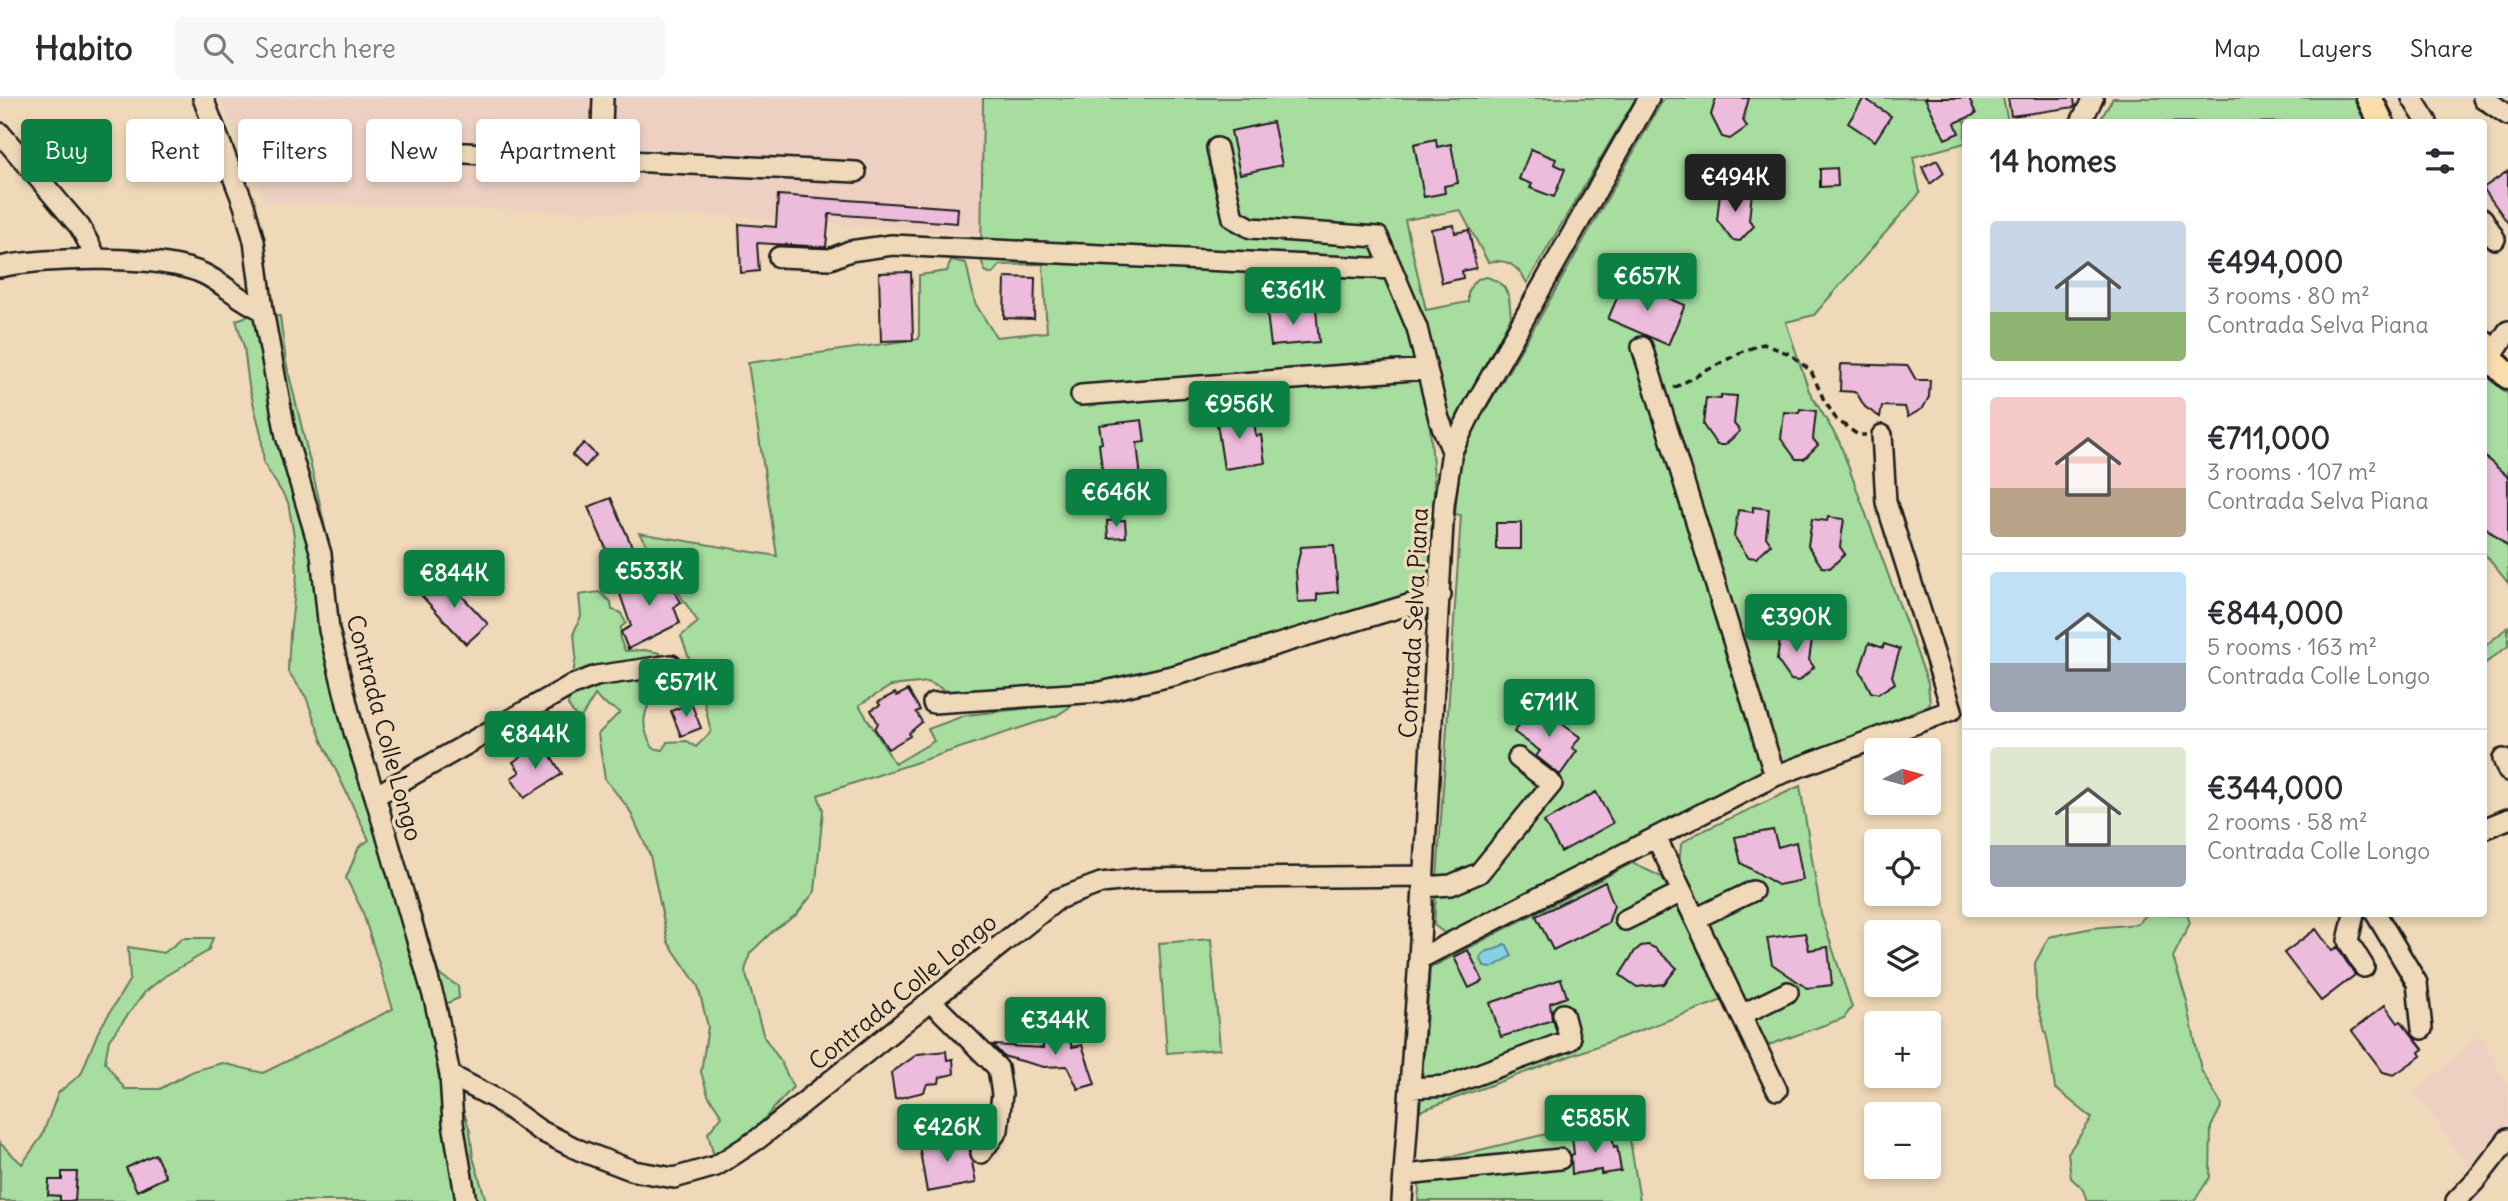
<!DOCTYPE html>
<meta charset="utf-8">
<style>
:root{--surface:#fff;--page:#f7f7f7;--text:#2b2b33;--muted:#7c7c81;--line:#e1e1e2;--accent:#0b8043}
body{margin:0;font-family:Delius,sans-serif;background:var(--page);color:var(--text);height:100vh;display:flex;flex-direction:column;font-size:26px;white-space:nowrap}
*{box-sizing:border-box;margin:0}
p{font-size:23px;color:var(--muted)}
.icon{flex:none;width:38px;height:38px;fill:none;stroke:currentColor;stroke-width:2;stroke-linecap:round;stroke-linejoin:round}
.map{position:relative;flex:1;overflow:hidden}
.drawer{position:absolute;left:1962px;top:21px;width:525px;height:798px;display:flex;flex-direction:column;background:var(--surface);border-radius:7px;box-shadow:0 4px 10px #0003}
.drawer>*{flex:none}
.banner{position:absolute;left:21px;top:21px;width:665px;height:63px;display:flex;gap:14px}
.needle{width:46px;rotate:84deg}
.fabs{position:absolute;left:1864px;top:640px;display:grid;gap:14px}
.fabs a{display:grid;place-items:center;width:77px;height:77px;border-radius:7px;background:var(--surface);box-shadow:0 4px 10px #0003;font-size:35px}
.price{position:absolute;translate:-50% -60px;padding:0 16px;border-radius:7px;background:var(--accent);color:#fff;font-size:23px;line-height:46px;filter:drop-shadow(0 2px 4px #0008)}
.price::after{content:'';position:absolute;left:50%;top:42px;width:21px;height:16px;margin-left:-10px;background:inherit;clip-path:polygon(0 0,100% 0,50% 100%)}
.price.on{background:#222;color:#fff}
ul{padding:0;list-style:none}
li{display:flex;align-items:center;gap:21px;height:175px;padding:0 28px}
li+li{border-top:2px solid var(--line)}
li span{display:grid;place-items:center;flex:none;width:196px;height:140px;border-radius:7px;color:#555}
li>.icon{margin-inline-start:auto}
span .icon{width:84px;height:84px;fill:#fffc;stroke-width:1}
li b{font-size:30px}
h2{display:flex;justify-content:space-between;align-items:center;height:84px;padding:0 28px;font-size:30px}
.pill{padding:0 24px;border-radius:7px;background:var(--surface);box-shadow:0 4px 10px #0003;font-size:24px;line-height:63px}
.pill.on{background:var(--accent);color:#fff}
header{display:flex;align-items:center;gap:42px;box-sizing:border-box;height:98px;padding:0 35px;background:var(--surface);border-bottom:2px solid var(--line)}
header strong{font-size:33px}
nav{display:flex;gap:38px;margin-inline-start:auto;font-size:24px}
.search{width:490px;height:63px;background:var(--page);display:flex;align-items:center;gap:18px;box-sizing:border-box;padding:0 24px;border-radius:7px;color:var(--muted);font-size:26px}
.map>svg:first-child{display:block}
.built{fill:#eed0c3}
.green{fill:#a8dda0;stroke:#627c5e;stroke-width:2}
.water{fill:#84d1e3;stroke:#5a8993;stroke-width:2}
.building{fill:#edbcdc;stroke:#1c1c1c;stroke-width:2}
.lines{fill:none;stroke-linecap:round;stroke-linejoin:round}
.minor-casing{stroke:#1c1c1c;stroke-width:24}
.major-casing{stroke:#1c1c1c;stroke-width:30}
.path{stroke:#1c1c1c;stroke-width:3.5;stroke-dasharray:7 5;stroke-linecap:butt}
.minor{stroke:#efd9b8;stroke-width:19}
.major{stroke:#fbddab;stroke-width:24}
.labels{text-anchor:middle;stroke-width:7;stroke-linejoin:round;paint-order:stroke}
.street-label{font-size:24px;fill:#1c1c1c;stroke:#efd9b8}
</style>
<header>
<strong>Habito</strong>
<div class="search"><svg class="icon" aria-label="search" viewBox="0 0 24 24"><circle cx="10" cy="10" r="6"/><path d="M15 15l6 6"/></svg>Search here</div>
<nav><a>Map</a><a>Layers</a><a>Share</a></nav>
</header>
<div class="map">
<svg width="2508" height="1103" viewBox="0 0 2508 1103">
<rect width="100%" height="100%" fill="#efd9b8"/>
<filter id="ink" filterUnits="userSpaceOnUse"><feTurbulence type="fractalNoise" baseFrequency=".0143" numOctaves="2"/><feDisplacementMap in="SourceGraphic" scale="14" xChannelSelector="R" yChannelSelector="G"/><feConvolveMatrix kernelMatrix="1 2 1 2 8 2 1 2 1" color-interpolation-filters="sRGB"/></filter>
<g filter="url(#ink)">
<path class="built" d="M220,0H983L982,136L726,118L265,104Z
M2481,936L2508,989V1065L2486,1087L2478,1103H2441L2471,1072L2415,995Z"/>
<path class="green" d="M983,0H1636L1527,185C1518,168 1507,160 1488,164L1460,112L1405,122L1426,212L1468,204V195L1472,186L1478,181L1487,179L1497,183L1504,189L1509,199L1511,219L1454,323L1428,302L1434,381L1433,492L1150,575L1066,590L955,597L928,584L891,588L859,607L895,666L934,643L928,631L966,617L1076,605L1056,618L818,697L823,712L815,793L796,817L774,832L750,855L745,873L764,939L780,962L793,989L746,1041L714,1059L708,1035L722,1018L708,997L701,974L708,929L698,888L668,844L650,757L629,711L605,681L598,636L620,614L601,604L595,597L579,623L568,607L576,558L574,534L581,518L579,497L599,494L611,504L612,512L620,514L626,525L621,529L620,541L625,553L645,552L660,555C658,564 660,573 658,582C649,612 635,619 653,650L663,652L667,644L687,643L696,649L711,634L703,599L681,538L698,524L639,435L777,458L748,265L919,241V177L947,173L951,162L966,165L975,205L996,239L1047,234L1043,166L1000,167L992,176L985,173L981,161Z
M1664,0H2003L2008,24H1965V45L1913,59L1920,95L1814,217L1786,224L1809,293L1839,343L1928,585L1930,607L1759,676L1447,837L1434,827L1461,417L1455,416L1460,365L1473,333L1542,216Z
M2113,0H2354L2366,24H2099Z
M248,218H280L286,264L318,397L332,463L340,542L361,621L439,876L458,888L459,900L445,906L458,964L460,1002L470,1033L473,1059L486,1103H0V1045L22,1066L42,1038L58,995L81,976L98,934L130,881L128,849L164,855L183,840H213L208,853L165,878L145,894L109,942L105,964L125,991H160L193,973L222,965L263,975L393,911L362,812L346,780L359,749L369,742L322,643L306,599L288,573L290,536L297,476L294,438L288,404L264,366L261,336L249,288L244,249L236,222Z
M2483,269L2491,282L2508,296V485L2483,454Z
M2508,529V548L2483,567V550Z
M1800,688L1821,816L1852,909L1844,920L1766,948L1679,769L1681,746L1694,737Z
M1632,765L1662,779L1723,902L1420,1013L1430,870Z
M2147,816H2187L2190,825L2173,859L2187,904L2201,972L2222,1007L2211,1029L2210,1079L2194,1103H2088L2084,1092L2071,1080L2068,1055L2092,1020L2055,990L2048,944L2036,900L2035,865L2049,839L2092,830L2138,826Z
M1211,841L1220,951L1167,955L1159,845Z
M1626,1017L1640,1103H1418L1421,1066Z"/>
<path class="water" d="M1504,846L1507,847L1512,858L1491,870L1485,869L1480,860C1485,849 1496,855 1504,846Z"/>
<path class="building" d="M1716,0H1749L1743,22L1747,29L1730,41L1722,39L1711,17Z
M1864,0L1891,18L1875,43L1848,25Z
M1925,0H1969L1976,16L1955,25L1959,35L1945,41Z
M2008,0H2074L2075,9L2011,18Z
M1273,24L1282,67L1240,76L1231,33Z
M1436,41L1437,49L1451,46L1458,85L1444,88L1445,95L1424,99L1414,46Z
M1531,51L1556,61L1554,66L1565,71L1554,99L1530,90L1532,86L1519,81Z
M1937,62L1944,75L1930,86L1922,69Z
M1837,70L1838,88L1820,89V71Z
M2508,73V125L2483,90Z
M1736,92L1752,94L1749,122L1754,128L1740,143L1732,142L1717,122L1720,95L1736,97Z
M778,97L958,110L957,125L829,116L826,149L757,145L759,173L741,175L739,126L776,129Z
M1454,127L1455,135L1469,132L1476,170L1462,173L1463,180L1442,185L1431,131Z
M911,174L913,242L881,243L879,175Z
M1005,179L1035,180L1034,221L1004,220Z
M1633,185L1685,207L1668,247L1608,221L1620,193L1628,196Z
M1316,210L1319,244L1271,248L1267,215Z
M1841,266L1908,268L1916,282H1930L1929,299L1923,310L1908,319L1905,309L1882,308L1880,319L1865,309L1856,294L1840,293Z
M1721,297L1737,298L1734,326L1740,333L1725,347H1717L1703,327L1706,300L1721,301Z
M1800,311L1816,313L1813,341L1818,347L1804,361H1796L1781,341L1784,314L1799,315Z
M1240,315L1241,319L1253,317L1256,338L1261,337L1265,365L1224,371L1216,319Z
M1142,322L1145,344L1137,345L1141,381L1104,386L1099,346L1102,345L1099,327Z
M584,345L596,357L585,369L572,357Z
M2483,357L2508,379V449L2483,427Z
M611,400L633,451L610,460L588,409Z
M1753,409L1769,411L1766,439L1771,446L1756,460L1748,459L1734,438L1738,412L1753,414Z
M1828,419L1844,421L1840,449L1845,456L1830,470L1822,469L1808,448L1812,421L1827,423Z
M1125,422L1126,439L1108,440L1107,423Z
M1496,425H1521V451H1496Z
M1334,447L1338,494L1317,496V503L1298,504L1296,472L1301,449Z
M659,469L681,504L674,509L680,525L628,551L621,534L631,528L620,496Z
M445,480L488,526L466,546L420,496L432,484L436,489Z
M1797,532L1813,535L1809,562L1814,569L1799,583L1791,582L1777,562L1781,535L1796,537Z
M1869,545L1883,550L1884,546L1900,551L1892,578L1895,585L1878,596L1871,594L1860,572Z
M908,592L920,612L916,614L922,624L909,635L910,638L888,651L875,631L878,625L871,612L880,607L878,604L895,595L897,598Z
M691,605L701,630L681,638L671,613Z
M1539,609L1580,639L1572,650L1577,653L1560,677L1536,658L1540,653L1514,634L1531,611L1535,614Z
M543,645L562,676L524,700L511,680L520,674L513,664Z
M1596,694L1613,725L1561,754L1544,724Z
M1773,732L1778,749L1796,744L1803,782L1778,787L1741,765L1735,739Z
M1605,784L1614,807L1608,825L1553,852L1536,818Z
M2316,831L2332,853L2337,849L2355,877L2321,903L2284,855Z
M1805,835L1809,852L1828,849L1832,887L1807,890L1772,866L1767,840Z
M1648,847L1655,850L1677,870L1664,886L1637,889L1620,877L1635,853L1641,848Z
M1468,852L1483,883L1469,890L1454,859Z
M1561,881L1567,899L1550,905L1552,922L1501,939L1490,905Z
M2385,907L2398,925L2401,923L2423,951L2419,954L2421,958L2394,977L2383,974L2352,933Z
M1067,934L1072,949L1082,947L1095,986L1078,991L1067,968L1044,969L1003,958L993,947L1043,950V941Z
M946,953L947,962L953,961L954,976L940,979L939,985L927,986L924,994L895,1001L891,975L918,956Z
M1594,1036L1595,1040L1612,1037L1614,1049L1617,1048L1621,1073L1601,1076V1072L1572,1076L1571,1057L1574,1056L1572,1039Z
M967,1038L976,1085L927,1094L919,1047Z
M155,1056L166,1079L137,1093L126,1070Z
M62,1074H77L75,1103H60V1098L48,1097L49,1082H62Z"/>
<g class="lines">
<defs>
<path id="minor" d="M203,0L244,107L254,143L263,212L286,338L321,456L329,532L354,634L375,698L435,904L450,977L453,1025L466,1103
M2412,0L2427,24
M2483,0L2508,17
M2081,24L2093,0
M0,35L80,129L97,161
M1217,50L1233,120L1251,130L1378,139L1392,171
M444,54L856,74
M601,61L603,0
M2483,121L2495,141
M779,159L830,161L850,153L892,147L1392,171L1417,230L1439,321L1452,353
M0,169C46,159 161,156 204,176C225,186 241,204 263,212
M1642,249L1775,678
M2483,265L2490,260L2508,233
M1081,297L1427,271
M933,605L1101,594L1176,577L1441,497
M2503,661L2508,673
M375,698L570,588L596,578L671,567
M2483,731L2508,721
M1656,739L1777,992
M1423,789L1451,787L1479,775L1552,686L1518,660
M2354,816L2348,843L2364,869
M2376,816L2417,885L2422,931
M1695,821L1753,793
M1625,822L1682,794
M1419,861L1775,678L1952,612L1886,404L1882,337
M931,903L998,970L1002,996L998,1032L981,1055
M1741,917L1788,894
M450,977L496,1001L539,1032L579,1052L634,1073L674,1080L716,1068L758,1041L1058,801L1101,785L1137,781L1424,778
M1410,990L1447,988L1570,942L1563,916
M1405,1077L1560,1061
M1402,1103L1419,861L1444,407L1452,353L1475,307L1649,0
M2456,1103L2477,1081L2508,1041"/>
<path id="major" d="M2369,0L2381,24
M2483,245L2490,260L2508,278"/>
</defs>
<use href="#minor" class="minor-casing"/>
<use href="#major" class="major-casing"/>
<path class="path" d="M1674,290L1743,253L1763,246L1790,256L1811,273L1823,300L1836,321L1858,337H1866"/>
<use href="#minor" class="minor"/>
<use href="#major" class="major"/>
</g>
</g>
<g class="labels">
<g class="street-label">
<text transform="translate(1414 525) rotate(-87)" y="8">Contrada Selva Piana</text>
<text transform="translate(384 630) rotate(75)" y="8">Contrada Colle Longo</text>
<text transform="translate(903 894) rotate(-39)" y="8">Contrada Colle Longo</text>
</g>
</g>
</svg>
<div class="fabs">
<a><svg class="needle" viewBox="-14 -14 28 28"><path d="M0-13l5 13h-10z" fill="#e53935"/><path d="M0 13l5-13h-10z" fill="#7c7c81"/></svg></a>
<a><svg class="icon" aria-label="locate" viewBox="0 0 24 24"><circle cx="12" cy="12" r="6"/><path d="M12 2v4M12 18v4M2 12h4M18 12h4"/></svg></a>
<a><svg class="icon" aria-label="layers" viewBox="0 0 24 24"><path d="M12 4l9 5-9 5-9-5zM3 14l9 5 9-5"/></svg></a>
<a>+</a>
<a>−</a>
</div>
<b class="price on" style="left:1735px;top:116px">€494K</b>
<b class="price" style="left:1647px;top:215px">€657K</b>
<b class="price" style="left:1293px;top:229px">€361K</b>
<b class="price" style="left:1239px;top:343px">€956K</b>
<b class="price" style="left:1116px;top:431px">€646K</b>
<b class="price" style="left:649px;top:510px">€533K</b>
<b class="price" style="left:454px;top:512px">€844K</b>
<b class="price" style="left:1796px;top:556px">€390K</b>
<b class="price" style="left:686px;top:621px">€571K</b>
<b class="price" style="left:1549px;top:641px">€711K</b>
<b class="price" style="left:535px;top:673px">€844K</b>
<b class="price" style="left:1055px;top:959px">€344K</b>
<b class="price" style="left:1595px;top:1057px">€585K</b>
<b class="price" style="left:947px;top:1066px">€426K</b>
<div class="banner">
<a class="pill on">Buy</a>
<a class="pill">Rent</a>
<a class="pill">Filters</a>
<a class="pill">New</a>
<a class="pill">Apartment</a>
</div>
<section class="drawer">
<h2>14 homes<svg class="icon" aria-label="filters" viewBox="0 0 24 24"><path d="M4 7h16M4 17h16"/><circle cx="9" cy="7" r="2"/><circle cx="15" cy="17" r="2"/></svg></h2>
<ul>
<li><span style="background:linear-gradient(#c9d6e8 65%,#8fb573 0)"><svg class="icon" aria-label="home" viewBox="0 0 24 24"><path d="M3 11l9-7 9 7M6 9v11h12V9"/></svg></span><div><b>€494,000</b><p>3 rooms · 80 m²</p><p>Contrada Selva Piana</p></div></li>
<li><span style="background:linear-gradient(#f6c9c9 65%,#b9a48a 0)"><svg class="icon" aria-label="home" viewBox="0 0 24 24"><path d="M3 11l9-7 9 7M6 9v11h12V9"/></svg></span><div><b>€711,000</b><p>3 rooms · 107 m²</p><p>Contrada Selva Piana</p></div></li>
<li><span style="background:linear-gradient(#bfe0f5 65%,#9aa5b1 0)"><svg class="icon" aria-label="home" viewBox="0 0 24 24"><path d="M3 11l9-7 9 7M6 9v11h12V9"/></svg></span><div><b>€844,000</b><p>5 rooms · 163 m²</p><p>Contrada Colle Longo</p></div></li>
<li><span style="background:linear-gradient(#dfe7d0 70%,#9aa5b1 0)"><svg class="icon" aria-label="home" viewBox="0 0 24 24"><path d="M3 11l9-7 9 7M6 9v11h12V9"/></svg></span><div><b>€344,000</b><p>2 rooms · 58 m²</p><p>Contrada Colle Longo</p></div></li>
</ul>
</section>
</div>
